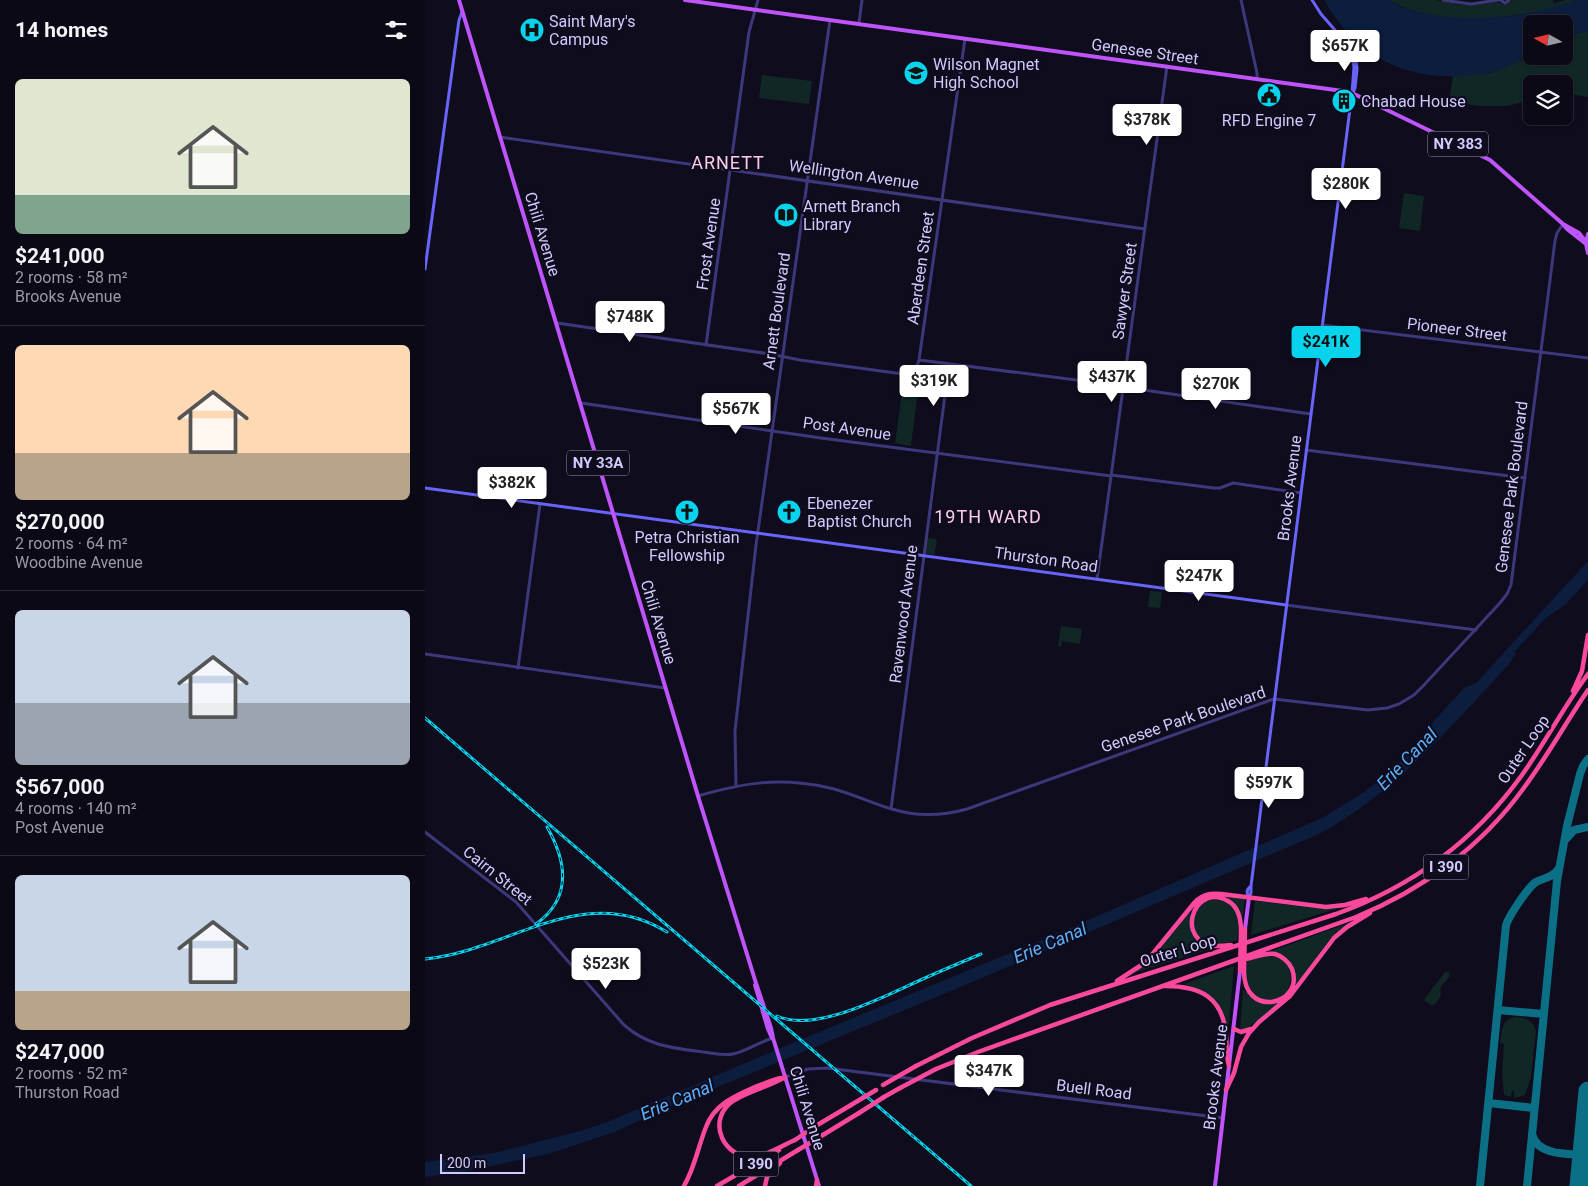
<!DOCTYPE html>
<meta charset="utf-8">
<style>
:root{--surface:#0b0916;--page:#14121f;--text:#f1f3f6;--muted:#9a9aa1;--line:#2b2a35;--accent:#07d3ed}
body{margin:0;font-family:Roboto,sans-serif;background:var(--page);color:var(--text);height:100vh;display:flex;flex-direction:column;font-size:19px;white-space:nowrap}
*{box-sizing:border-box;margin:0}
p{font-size:16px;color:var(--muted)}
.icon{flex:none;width:28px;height:28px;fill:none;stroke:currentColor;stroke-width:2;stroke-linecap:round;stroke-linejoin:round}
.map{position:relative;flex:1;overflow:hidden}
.drawer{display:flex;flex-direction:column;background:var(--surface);width:425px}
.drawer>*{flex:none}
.needle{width:32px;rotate:278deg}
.fabs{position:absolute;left:1098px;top:15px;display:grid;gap:10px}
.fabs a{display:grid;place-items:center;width:50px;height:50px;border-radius:8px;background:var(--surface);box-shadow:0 1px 4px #0004,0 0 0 1px var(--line);font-size:25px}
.scale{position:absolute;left:15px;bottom:12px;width:85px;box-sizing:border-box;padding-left:5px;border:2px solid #d0cafd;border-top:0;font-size:14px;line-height:18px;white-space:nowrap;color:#d0cafd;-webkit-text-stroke:4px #0f0c1d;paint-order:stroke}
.price{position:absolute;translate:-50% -42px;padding:0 11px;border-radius:5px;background:#fff;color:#222;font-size:16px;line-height:32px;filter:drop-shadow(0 1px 2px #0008)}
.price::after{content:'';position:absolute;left:50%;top:30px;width:15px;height:11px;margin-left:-8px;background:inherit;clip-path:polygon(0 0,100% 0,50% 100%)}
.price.active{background:var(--accent);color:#111}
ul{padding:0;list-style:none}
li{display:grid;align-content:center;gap:10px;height:265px;padding:0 15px}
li+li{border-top:1px solid var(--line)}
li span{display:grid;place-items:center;height:155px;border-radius:8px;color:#555}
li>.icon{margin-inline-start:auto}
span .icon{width:90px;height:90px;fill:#fffc;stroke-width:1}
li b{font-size:21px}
h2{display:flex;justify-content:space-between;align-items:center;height:60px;padding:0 15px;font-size:21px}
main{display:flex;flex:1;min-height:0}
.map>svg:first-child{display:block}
.green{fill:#102726}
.water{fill:#0c1d3d}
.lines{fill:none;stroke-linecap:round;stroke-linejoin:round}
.taxiway{stroke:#0b7085;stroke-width:8}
.runway{stroke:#0b7085;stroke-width:19}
.tertiary{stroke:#3c387b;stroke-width:3}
.secondary{stroke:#6964fb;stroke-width:3}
.primary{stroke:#be54fa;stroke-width:4}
.motorway{stroke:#fa499c;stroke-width:4.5}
.rail-casing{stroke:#07d3ed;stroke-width:3}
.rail{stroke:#0f0c1d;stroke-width:1;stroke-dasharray:4;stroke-linecap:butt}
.motorway-bridge{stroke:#fa499c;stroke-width:4.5}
.labels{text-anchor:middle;stroke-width:4.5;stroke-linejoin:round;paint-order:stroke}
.shield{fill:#0f0c1d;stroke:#9691ba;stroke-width:1}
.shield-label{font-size:15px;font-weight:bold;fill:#d0cafd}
.poi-label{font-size:16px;fill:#d0cafd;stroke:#0f0c1d;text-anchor:start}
.street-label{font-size:16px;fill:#d0cafd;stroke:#0f0c1d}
.neighbourhood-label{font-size:18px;letter-spacing:1px;fill:#fecceb;stroke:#0f0c1d}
.water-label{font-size:18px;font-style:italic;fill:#5baffa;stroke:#0f0c1d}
</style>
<main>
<section class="drawer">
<h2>14 homes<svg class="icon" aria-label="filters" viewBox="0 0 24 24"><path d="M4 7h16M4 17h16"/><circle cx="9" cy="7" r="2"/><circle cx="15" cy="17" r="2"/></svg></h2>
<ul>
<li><span style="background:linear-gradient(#dfe7d0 75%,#7fa58c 0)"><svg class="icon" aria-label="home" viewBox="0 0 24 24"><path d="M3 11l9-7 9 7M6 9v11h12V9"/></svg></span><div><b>$241,000</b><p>2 rooms · 58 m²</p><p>Brooks Avenue</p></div></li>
<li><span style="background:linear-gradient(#ffd9b3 70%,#b9a48a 0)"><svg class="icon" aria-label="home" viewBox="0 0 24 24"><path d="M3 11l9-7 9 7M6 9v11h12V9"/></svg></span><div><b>$270,000</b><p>2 rooms · 64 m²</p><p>Woodbine Avenue</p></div></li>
<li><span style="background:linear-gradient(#c9d6e8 60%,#9aa5b1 0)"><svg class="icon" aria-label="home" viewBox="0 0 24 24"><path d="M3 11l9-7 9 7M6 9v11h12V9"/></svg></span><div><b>$567,000</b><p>4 rooms · 140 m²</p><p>Post Avenue</p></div></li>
<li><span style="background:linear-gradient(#c9d6e8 75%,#b9a48a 0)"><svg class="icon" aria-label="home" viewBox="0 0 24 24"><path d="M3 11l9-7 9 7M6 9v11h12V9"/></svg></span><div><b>$247,000</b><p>2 rooms · 52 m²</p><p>Thurston Road</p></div></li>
</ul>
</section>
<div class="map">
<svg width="1163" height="1186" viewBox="0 0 1163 1186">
<rect width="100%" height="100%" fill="#0f0c1d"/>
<path class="green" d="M963,0H1010L1040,5L1071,2L1079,4L1086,0H1128L1129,3L1140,0H1151C1139,7 1124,9 1110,12C1062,21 1007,24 963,0Z
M1163,31V97L1139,93V84H1106V100L1082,106H1057L1024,102L1028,76L1065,73L1106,56H1139V41L1153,33Z
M337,75L387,81L384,104L334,98Z
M979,193L999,196L995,231L974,228Z
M479,378L492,379L494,384L486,445L485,446L470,443Z
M502,538L511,539L512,541L509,555L502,554L500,552Z
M725,591L737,592L735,608L723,607Z
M636,626L657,629L655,644L637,641L636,647L633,646Z
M803,896L820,899L817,920L812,906L802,899Z
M793,899C814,906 815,920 812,940C804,942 794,946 785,944C759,937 766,900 793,899Z
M830,901L900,909L911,908V909L826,935Z
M764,913H766C763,930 769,943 786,947L785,949L709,973L725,961Z
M926,922L903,941L869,989L868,988L867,967L847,953V951Z
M839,956C850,956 860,958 864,969C872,990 850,1010 831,997C829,995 827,990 825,987C824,986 821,982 821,981C820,975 822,967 822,961Z
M809,966L803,1034L799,1017L778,992L759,984Z
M1020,972H1024L1025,976L1015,988L1016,996L1009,1005H1006L1000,1001V998Z
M818,990C831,999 836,1008 854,1002L855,1004L821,1029L815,1030Z
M1090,1017C1101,1018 1108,1020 1111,1031L1106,1077L1100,1095L1089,1098V1091H1087L1086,1097L1079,1095L1077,1074L1079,1044L1075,1043C1077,1031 1076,1020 1090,1017Z"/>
<path class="water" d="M899,0H963L976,7L993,12L1018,17L1049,18L1088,16L1135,6L1151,0H1163V31L1153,33L1139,41V24H1106V56C1093,62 1078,70 1063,73C992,86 935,63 899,0Z
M1163,561V580L1140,605L1121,618L1089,652L1091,654L1083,665C1026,727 970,793 894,834L526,991L239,1109L192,1131L133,1151L114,1156L42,1171L0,1177V1162L69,1153L155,1131L180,1123L346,1052L638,931L899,817L939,792L964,772L979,758L1003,732L1009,721L1039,688L1051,683Z"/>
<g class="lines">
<path class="taxiway" d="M1141,839L1149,830L1163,827
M1073,1010L1119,1014
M1064,1103L1109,1108
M1107,1134C1112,1156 1144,1154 1163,1155
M1055,1186L1081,925C1084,916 1103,887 1111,882C1120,877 1128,878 1134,868
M1102,1186L1132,881L1142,826L1155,774L1158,766L1163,759"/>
<path class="runway" d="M1154,1186L1163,1091"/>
<path class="tertiary" d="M816,0L832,73V79
M1018,0L1046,4L1073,0
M1075,0L1080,3L1084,0
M434,23L437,0
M75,137L720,229
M132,323L345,354L375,360L478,374C487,374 492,368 494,360L540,39
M897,325L1163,358
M281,345L324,32L333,0
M494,360L698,386
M698,387L886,414
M156,403L396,438L686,476
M881,450L1100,478
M686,475L789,488H795L808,483L876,493
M672,579L742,66
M861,605L1051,630
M0,654L240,688
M93,668L115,504
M311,786L310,731L331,545L405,20
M273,796C321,782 356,777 405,788C426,793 446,803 467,809C492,817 517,816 542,809L849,699L943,710L962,708L974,704L989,695L999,685L1074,604L1082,594L1086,585L1130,241L1132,233L1138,224
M466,809L524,364
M0,832L91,902L199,1025C223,1046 247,1048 278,1052C288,1053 298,1056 308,1054C322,1051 334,1042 348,1038
M360,1077L383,1069L402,1068L798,1118"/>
<path class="secondary" d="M887,0L896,14L930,53L932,69L930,88L928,93
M0,269L34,20L37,12
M0,488L861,605
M824,897L826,893V886L839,783L927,93L929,67L925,47
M824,897C821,893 822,889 826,886"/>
<path class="primary" d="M34,0L273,796L330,980L346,1028L348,1038L394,1186
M260,0L925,92L1065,160L1138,224L1142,229L1161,244
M1138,224L1154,233L1161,242
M1163,234L1161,244L1163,253
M820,929L824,897
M330,985L343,1029L347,1038
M790,1186L815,971"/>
<path class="motorway" d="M1148,691L1157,671L1163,635
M806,945C798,946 790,947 783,945C750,932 773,883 803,901C814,907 816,919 816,931
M819,970C818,1020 880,1005 867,969C864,962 857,956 850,954C839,952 830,958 819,959
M692,981L721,962L770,902C778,894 785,893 796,894L901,907L920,905L941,899
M740,986C775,986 798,997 801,1035C802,1046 801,1055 804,1066
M809,1029L816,1032L826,1029
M491,1066L547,1038L625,1005L911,914C986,887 1050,840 1097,775C1120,743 1139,706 1163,674
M511,1069L553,1052L931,917C997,890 1056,847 1098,789C1122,757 1141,722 1163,690
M360,1077C344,1087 316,1093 304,1104C283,1124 299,1157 327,1157C342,1156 356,1146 370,1140
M801,1090L809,1073L816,1047L824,1033L834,1022L865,996L909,938L922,927L945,913
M459,1097L475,1088
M389,1127L426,1105
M393,1138L434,1113
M259,1186C270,1167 273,1147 281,1127C289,1105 309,1096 330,1087C339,1084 347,1080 356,1078
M292,1186L354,1150
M314,1186L373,1150
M340,1186L342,1177L355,1163
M391,1186L392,1180"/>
<defs>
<path id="rail" d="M0,718L546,1186
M111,924C147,898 142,862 122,827
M0,959C84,951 158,880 242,932
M352,1016C391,1034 463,994 500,978C518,970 537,962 556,954"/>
</defs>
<use href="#rail" class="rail-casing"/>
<use href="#rail" class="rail"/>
<path class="motorway-bridge" d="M819,970L820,929
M815,971L816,931
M458,1085L491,1066
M475,1088L511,1069
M426,1105L451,1090
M434,1113L459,1097
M370,1140L389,1127
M373,1150L393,1138"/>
</g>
<defs>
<symbol id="hospital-disc" viewBox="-11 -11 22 22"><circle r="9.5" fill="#07d3ed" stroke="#0f0c1d"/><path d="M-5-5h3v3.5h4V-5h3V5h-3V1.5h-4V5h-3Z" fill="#111"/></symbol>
<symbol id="school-disc" viewBox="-11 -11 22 22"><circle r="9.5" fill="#07d3ed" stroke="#0f0c1d"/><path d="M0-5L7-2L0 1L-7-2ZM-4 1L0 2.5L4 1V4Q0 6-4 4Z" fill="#111"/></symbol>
<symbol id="civic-disc" viewBox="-11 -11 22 22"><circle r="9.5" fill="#07d3ed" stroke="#0f0c1d"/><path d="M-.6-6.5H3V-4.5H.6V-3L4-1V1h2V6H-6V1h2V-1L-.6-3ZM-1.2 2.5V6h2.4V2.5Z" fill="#111"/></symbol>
<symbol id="building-disc" viewBox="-11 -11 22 22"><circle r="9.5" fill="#07d3ed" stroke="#0f0c1d"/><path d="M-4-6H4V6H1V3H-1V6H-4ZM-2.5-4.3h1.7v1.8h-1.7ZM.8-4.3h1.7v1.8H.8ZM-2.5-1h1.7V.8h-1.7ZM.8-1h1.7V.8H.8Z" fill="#111"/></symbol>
<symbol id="library-disc" viewBox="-11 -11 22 22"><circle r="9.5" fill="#07d3ed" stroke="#0f0c1d"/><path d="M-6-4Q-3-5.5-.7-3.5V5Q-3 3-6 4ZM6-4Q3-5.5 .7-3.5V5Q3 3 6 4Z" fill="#111"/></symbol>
<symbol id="church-disc" viewBox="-11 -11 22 22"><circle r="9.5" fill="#07d3ed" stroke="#0f0c1d"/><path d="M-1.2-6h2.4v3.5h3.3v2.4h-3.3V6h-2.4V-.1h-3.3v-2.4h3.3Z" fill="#111"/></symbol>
</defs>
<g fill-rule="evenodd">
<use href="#hospital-disc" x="93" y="16" width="28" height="28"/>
<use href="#school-disc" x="477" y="59" width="28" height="28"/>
<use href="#civic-disc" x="830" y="81" width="28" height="28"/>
<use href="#building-disc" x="905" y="87" width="28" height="28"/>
<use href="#library-disc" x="347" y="201" width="28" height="28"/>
<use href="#church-disc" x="248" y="498" width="28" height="28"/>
<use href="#church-disc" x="350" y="498" width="28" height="28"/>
</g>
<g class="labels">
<g class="shield">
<rect x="1003" y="131.5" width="60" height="25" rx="4"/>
<rect x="142" y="450.5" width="62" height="25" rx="4"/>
<rect x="998.5" y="854.5" width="45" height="25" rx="4"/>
<rect x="308.5" y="1151.5" width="45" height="25" rx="4"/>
</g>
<g class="shield-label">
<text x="1033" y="149">NY 383</text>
<text x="173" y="468">NY 33A</text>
<text x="1021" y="872">I 390</text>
<text x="331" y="1169">I 390</text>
</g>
<g class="poi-label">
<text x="124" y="27">Saint Mary's<tspan x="124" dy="18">Campus</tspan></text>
<text x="508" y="70">Wilson Magnet<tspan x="508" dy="18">High School</tspan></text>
<text x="936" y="107">Chabad House</text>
<text x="844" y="126" text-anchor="middle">RFD Engine 7</text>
<text x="378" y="212">Arnett Branch<tspan x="378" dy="18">Library</tspan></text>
<text x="382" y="509">Ebenezer<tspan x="382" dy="18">Baptist Church</tspan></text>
<text x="262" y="543" text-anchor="middle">Petra Christian<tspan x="262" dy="18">Fellowship</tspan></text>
</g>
<g class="street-label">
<text transform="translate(720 51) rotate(8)" y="6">Genesee Street</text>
<text transform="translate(429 174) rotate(8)" y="6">Wellington Avenue</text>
<text transform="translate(118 234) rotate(73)" y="6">Chili Avenue</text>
<text transform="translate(283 244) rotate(-82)" y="6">Frost Avenue</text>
<text transform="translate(495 268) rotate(-82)" y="6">Aberdeen Street</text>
<text transform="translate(699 291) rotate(-82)" y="6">Sawyer Street</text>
<text transform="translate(351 311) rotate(-82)" y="6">Arnett Boulevard</text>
<text transform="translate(1032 329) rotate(7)" y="6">Pioneer Street</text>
<text transform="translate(422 428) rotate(8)" y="6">Post Avenue</text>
<text transform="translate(1086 487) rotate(-83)" y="6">Genesee Park Boulevard</text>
<text transform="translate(864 488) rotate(-83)" y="6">Brooks Avenue</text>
<text transform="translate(621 559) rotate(8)" y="6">Thurston Road</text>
<text transform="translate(478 614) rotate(-83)" y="6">Ravenwood Avenue</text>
<text transform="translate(234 622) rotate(73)" y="6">Chili Avenue</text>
<text transform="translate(758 719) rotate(-19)" y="6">Genesee Park Boulevard</text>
<text transform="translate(1098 749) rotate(-56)" y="6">Outer Loop</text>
<text transform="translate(73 875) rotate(39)" y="6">Cairn Street</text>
<text transform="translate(753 950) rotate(-17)" y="6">Outer Loop</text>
<text transform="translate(790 1077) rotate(-83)" y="6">Brooks Avenue</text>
<text transform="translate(669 1089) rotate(7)" y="6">Buell Road</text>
<text transform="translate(383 1108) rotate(73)" y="6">Chili Avenue</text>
</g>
<g class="neighbourhood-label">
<text x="303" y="169">ARNETT</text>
<text x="563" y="523">19TH WARD</text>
</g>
<g class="water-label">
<text transform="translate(982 759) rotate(-46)" y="6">Erie Canal</text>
<text transform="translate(625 943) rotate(-23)" y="6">Erie Canal</text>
<text transform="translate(252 1100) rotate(-23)" y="6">Erie Canal</text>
</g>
</g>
</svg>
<div class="fabs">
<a><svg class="needle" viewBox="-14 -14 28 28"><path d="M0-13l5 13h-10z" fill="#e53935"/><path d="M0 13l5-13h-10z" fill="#9a9aa1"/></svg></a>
<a><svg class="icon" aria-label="layers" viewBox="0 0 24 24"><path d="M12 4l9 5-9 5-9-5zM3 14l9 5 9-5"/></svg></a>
</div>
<div class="scale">200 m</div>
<b class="price" style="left:920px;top:72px">$657K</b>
<b class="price" style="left:722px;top:146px">$378K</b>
<b class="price" style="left:921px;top:210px">$280K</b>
<b class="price" style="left:205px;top:343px">$748K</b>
<b class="price active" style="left:901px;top:368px">$241K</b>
<b class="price" style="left:687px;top:403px">$437K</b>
<b class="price" style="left:509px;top:407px">$319K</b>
<b class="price" style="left:791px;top:410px">$270K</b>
<b class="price" style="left:311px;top:435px">$567K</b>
<b class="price" style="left:87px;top:509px">$382K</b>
<b class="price" style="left:774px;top:602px">$247K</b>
<b class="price" style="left:844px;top:809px">$597K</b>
<b class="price" style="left:181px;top:990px">$523K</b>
<b class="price" style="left:564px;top:1097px">$347K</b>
</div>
</main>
